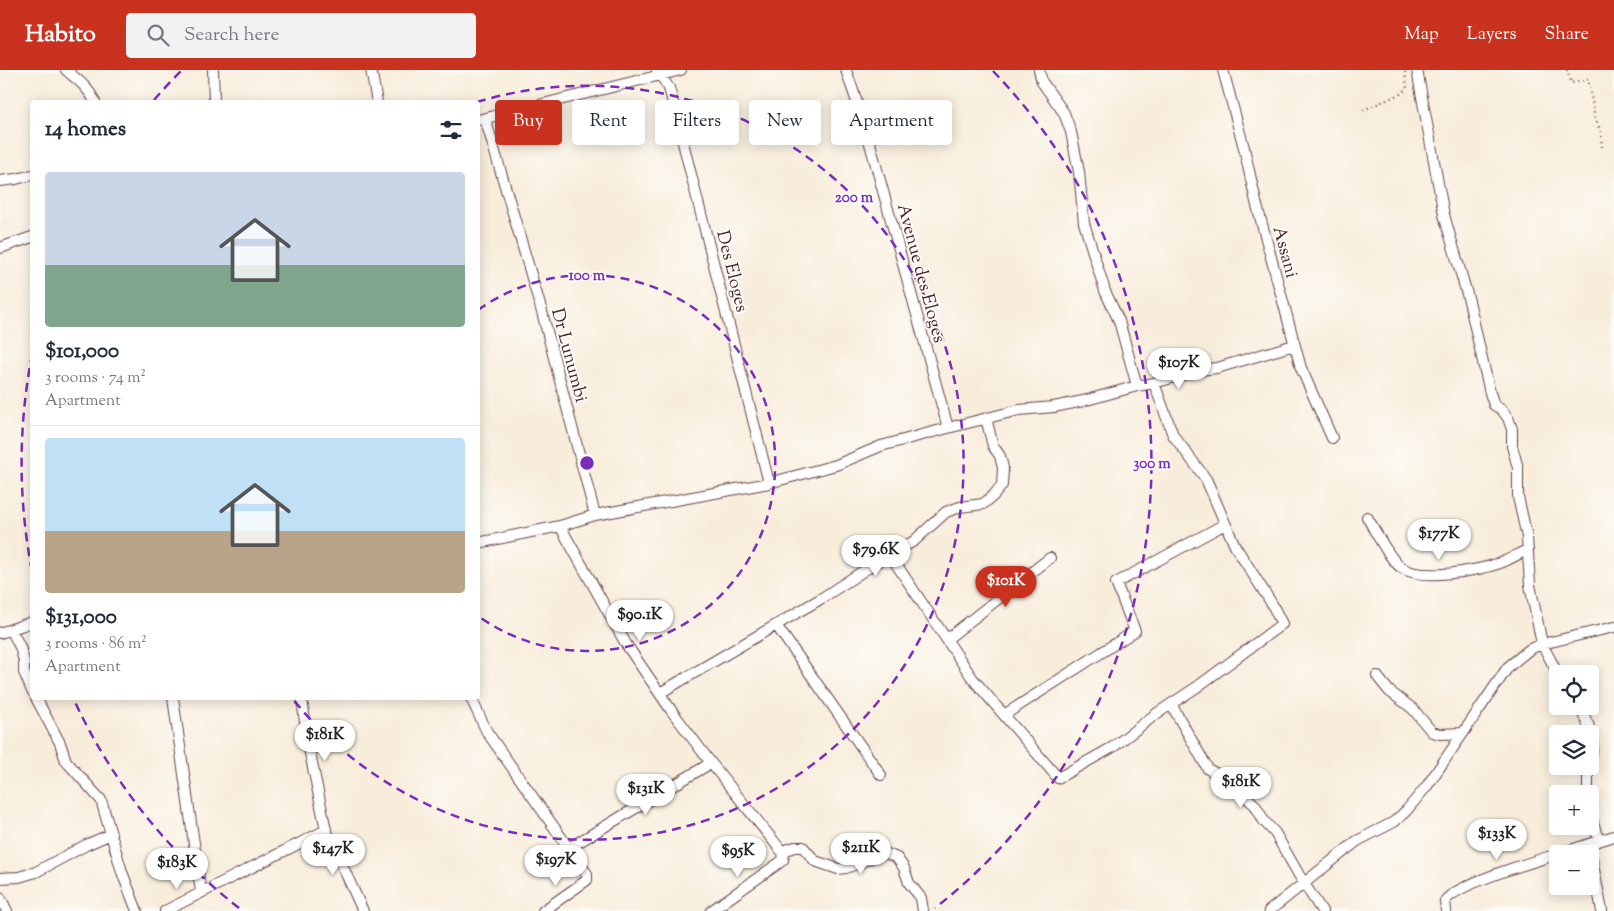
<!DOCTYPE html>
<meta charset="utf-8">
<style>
:root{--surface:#fff;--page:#f2f2f3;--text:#1f2937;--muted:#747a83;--line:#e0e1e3;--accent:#c8321e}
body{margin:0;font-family:"Sorts Mill Goudy",serif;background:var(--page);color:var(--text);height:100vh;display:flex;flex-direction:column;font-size:19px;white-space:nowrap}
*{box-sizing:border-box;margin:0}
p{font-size:16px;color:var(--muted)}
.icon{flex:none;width:28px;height:28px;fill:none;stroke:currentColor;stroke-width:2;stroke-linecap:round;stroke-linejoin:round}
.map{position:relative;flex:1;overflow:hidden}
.sheet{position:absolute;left:30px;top:30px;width:450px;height:600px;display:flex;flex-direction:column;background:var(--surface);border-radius:5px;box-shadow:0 2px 12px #0003}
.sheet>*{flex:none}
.top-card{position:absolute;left:495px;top:30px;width:475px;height:45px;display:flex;gap:10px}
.fabs{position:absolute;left:1549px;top:595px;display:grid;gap:10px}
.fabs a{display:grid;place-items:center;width:50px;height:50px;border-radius:5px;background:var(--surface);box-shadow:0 2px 12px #0003;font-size:25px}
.price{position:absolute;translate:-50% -42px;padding:0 11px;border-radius:18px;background:#fff;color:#222;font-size:16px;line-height:32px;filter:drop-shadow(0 1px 2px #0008)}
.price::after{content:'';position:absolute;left:50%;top:30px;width:15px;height:11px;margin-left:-8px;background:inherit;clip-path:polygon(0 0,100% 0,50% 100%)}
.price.on{background:var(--accent);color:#fff}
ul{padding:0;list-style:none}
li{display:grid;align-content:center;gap:10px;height:265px;padding:0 15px}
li+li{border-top:1px solid var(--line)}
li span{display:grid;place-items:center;height:155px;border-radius:5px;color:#555}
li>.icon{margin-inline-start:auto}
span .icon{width:90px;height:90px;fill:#fffc;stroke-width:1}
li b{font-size:21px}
h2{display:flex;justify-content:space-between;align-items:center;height:60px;padding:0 15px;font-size:21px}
.pill{padding:0 18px;border-radius:5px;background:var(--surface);box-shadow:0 2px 12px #0003;font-size:18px;line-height:45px}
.pill.on{background:var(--accent);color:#fff}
header{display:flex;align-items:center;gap:30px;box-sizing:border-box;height:70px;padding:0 25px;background:var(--accent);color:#fff}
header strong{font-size:24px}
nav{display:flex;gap:28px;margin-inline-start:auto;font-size:18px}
.search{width:350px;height:45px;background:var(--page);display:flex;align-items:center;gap:12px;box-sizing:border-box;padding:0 18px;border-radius:5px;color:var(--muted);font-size:19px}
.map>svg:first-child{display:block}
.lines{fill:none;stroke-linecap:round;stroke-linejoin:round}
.minor-casing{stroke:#643e45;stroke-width:12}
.path{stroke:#643e45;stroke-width:2.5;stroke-dasharray:1 4;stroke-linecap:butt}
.minor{stroke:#fff;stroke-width:10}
.ring{fill:none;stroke:#7b2cbf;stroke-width:2.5;stroke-dasharray:9 6}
.labels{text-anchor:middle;stroke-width:4;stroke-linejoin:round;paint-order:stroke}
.street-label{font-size:18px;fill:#4a1f2b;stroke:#fdfcf7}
.centre{fill:#7b2cbf;stroke:#fdfcf7;stroke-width:2.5}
.ring-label{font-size:15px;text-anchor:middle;font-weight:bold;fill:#7b2cbf;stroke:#fdfcf7;stroke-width:4;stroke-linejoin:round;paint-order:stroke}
</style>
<header>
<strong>Habito</strong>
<div class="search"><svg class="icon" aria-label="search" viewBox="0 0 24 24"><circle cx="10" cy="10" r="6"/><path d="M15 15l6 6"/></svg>Search here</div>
<nav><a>Map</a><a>Layers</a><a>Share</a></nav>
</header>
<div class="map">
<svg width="1614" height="841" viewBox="0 0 1614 841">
<rect width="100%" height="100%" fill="#fdfcf7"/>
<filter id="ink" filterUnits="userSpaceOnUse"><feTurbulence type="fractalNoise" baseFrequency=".02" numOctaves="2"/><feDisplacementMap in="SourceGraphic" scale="10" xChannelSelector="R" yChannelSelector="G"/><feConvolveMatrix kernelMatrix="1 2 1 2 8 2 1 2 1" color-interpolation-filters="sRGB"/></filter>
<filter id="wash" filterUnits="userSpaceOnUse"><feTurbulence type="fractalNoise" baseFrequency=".0096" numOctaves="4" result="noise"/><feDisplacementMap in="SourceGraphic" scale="20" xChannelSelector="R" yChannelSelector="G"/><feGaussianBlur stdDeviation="1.12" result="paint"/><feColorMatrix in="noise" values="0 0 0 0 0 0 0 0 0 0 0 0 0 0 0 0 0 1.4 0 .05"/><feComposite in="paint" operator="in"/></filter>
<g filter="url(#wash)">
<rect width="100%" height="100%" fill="#f8eddb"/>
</g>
<g filter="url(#ink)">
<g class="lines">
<defs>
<path id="minor" d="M66,0C78,10 89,18 95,32
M213,0L214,32
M371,0L377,32
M657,0L669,18L672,29L769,413
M846,0L866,59L948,358
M1039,0L1042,12L1064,43L1071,62L1079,102L1084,153L1105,221L1119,251L1137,316
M1223,0L1244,78L1256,132L1301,298L1332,368
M1417,0L1444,145L1469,231L1490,323L1494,335L1502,340L1508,348L1512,359V376L1518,398V427L1527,467L1530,515L1542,574L1558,604
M485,48L542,242L595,445
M478,50L681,0
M0,111L16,109L32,105
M0,178L32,167
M1367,447C1375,460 1390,491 1402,498C1422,511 1477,501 1500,493C1509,490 1518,484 1527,480
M560,456L626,574L671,640L711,693L784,784L783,790L779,793L711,841
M478,473L560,456L595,445L769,413L836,395L881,376L948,358L1019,340L1054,337L1083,331L1137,316L1154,313L1200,300L1217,298L1294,275
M890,485L973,609L1058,708L1113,677L1156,644L1197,617L1282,554L1272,534L1235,476L1206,409L1173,365L1154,313
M776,555L881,705
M11,559L20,577L24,591V602L32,621
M0,563L32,552
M947,569L1050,488
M1377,606L1389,621L1413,639L1432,662L1440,664L1462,663
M660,623L822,528L877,492L914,471L946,442L960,437L983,434L993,426L1002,415L1003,398L1000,386L993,376L986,348
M36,628L60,673L66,691L101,730L122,802L137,841
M173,628L201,822
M302,628L307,669L326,760L363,841
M471,628L487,662L587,804V810L543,841
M1171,634L1208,699L1224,708L1255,735L1264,751L1275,763L1303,812L1322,841
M1578,636C1589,653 1597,670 1590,690
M1004,645L1135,561L1116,513L1225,454
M1588,724V696
M1590,737L1593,753L1599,770
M1589,774L1602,841
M569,778L711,693
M783,781L795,777H803L815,791L838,799L846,798L885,783L897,788L904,798L909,813L921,828L923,841
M1558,784L1614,766
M0,808L19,807L36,802L86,775L111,764
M0,827L7,841
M165,841L326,760
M1269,841L1357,771L1394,752L1406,741L1427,716L1508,597L1530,579L1542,574L1614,557
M1446,841L1445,831C1456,814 1535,791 1558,784"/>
</defs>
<use href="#minor" class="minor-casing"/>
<path class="path" d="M1567,0L1571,13L1588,9L1595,48L1601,62L1602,77
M1363,40L1400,24L1407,18L1405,1"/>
<use href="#minor" class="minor"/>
</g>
</g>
<g class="ring">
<path d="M478 240A188 188 0 1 1 478 546"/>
<path d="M477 32A377 377 0 1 1 292 628"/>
<path d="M239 838A565 565 0 0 1 75 632M32 501A565 565 0 0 1 32 285M154 30A565 565 0 0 1 181 1M993 1A565 565 0 0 1 935 838"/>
</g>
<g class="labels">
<g class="street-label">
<text transform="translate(1286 182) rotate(75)" y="6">Assani</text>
<text transform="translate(733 201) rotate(76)" y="6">Des Eloges</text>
<text transform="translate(922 203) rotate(75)" y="6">Avenue des Eloges</text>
<text transform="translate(570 285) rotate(75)" y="6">Dr Lunumbi</text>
</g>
</g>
<circle cx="587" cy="393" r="8" class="centre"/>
<g class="ring-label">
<text x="854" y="132">200 m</text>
<text x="587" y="210">100 m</text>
<text x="1152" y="398">300 m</text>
</g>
</svg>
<div class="fabs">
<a><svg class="icon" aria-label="locate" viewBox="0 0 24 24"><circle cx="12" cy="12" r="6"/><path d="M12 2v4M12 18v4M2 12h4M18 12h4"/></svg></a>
<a><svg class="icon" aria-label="layers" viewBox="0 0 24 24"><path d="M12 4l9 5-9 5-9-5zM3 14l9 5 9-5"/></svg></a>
<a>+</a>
<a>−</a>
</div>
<b class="price" style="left:1179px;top:320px">$107K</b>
<b class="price" style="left:1439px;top:491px">$177K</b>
<b class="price" style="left:876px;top:507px">$79.6K</b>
<b class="price on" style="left:1006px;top:538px">$101K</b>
<b class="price" style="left:640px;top:572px">$90.1K</b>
<b class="price" style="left:325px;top:692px">$181K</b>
<b class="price" style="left:1241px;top:739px">$181K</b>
<b class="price" style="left:646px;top:746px">$131K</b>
<b class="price" style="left:1497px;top:791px">$133K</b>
<b class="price" style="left:861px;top:805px">$211K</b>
<b class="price" style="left:333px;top:806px">$147K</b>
<b class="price" style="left:738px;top:808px">$95K</b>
<b class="price" style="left:556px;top:817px">$197K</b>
<b class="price" style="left:177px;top:820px">$183K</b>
<div class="top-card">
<a class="pill on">Buy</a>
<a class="pill">Rent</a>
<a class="pill">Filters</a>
<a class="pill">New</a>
<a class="pill">Apartment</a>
</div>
<section class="sheet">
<h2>14 homes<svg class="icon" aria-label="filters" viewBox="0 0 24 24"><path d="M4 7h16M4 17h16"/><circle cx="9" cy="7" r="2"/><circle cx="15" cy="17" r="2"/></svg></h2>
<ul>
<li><span style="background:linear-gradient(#c9d6e8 60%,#7fa58c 0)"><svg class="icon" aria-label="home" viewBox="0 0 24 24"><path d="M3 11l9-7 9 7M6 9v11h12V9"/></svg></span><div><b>$101,000</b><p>3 rooms · 74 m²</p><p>Apartment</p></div></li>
<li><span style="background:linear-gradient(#bfe0f5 60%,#b9a48a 0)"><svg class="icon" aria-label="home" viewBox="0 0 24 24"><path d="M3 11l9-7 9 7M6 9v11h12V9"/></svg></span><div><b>$131,000</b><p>3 rooms · 86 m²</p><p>Apartment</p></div></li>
</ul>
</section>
</div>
